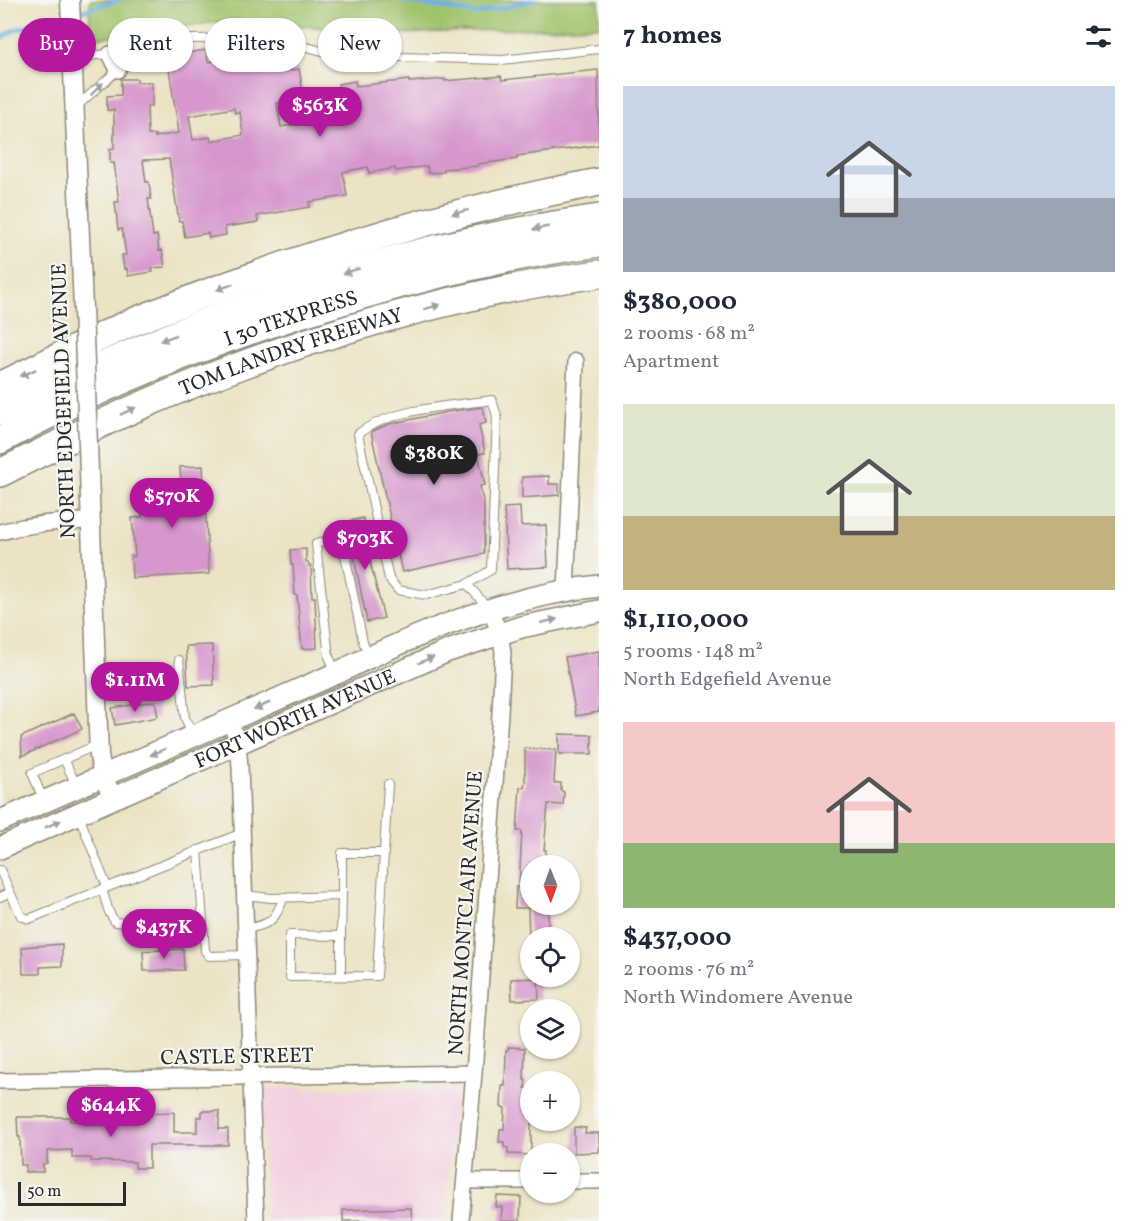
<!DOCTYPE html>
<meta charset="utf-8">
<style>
:root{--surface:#fff;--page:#f6f6f7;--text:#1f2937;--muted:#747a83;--accent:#b5179e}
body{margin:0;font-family:Vollkorn,serif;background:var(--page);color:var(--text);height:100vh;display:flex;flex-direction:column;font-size:22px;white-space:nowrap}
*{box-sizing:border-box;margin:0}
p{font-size:20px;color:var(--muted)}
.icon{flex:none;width:33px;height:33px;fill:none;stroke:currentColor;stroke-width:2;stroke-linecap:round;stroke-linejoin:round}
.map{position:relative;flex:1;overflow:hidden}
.details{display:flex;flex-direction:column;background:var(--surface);width:540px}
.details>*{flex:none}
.top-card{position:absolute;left:18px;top:18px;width:490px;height:54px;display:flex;gap:12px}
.needle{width:39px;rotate:179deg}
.tools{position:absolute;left:520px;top:855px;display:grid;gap:12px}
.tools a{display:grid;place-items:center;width:60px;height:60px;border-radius:50%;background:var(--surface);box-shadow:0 2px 4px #0004;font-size:30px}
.scale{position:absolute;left:18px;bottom:15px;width:108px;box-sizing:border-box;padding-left:6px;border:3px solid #2b2b2b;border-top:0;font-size:16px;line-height:21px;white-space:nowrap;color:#2b2b2b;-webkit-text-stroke:4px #f6f6f2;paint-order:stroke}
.price{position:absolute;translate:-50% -51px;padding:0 14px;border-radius:21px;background:var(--accent);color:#fff;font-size:20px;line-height:39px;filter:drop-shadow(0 2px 3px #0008)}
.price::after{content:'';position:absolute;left:50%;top:36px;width:18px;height:14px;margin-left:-9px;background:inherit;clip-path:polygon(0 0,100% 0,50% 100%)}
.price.on{background:#222;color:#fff}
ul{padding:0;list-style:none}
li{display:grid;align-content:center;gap:12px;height:318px;padding:0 24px}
li span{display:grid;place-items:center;height:186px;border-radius:0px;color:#555}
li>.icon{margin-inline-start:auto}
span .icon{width:108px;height:108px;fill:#fffc;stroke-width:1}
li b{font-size:26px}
h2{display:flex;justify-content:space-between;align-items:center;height:72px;padding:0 24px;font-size:26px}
.tag{padding:0 21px;border-radius:27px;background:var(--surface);box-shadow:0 2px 4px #0004;font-size:21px;line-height:54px}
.tag.on{background:var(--accent);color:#fff}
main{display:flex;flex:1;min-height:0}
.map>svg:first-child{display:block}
.built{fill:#f3cfe0}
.green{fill:#a1c36c;stroke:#66774c;stroke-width:1.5}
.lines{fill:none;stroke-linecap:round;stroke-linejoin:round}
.stream{stroke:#6ab0e1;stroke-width:4.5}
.building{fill:#d697cc;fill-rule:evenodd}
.service-casing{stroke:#8c8778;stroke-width:10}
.minor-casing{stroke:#8c8778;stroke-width:18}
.tertiary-casing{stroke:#8c8778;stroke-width:21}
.secondary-casing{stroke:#8c8778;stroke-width:24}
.motorway-casing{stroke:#8c8778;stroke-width:30}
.service{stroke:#fff;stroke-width:8}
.minor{stroke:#fff;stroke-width:15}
.tertiary{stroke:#fff;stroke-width:18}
.secondary{stroke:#fff;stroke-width:21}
.motorway{stroke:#fff;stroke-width:27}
.tertiary-bridge-casing{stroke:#8c8778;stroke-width:21;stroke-linecap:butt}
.tertiary-bridge{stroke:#fff;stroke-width:18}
.oneway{fill:#a0a0a0}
.labels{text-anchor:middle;stroke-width:4.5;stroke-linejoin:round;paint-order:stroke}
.street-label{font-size:21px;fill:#2b2b2b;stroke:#f6f6f2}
</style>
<main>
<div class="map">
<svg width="599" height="1221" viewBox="0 0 599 1221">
<rect width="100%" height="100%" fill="#f6f6f2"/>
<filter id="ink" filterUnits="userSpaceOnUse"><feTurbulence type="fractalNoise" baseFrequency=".0167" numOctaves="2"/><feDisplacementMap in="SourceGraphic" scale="12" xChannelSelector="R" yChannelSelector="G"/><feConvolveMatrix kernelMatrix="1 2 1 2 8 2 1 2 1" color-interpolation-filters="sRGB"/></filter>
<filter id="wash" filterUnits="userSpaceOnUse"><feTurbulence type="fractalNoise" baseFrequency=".008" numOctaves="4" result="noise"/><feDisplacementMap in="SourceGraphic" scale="24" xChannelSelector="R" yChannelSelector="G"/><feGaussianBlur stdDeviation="1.35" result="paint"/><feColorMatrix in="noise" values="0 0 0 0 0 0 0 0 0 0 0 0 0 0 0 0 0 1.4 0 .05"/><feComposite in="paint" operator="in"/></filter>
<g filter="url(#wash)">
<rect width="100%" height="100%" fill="#ece3c4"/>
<path class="built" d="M261,1088L457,1089L443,1221H266Z"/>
<path class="green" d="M90,0H599V26L397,34L234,20L89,39Z"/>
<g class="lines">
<path class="stream" d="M398,0L477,14L534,0
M76,13L119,0
M0,39L14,30L65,16"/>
</g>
<g id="blocks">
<path class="building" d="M206,50L208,62L230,59L229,52L243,50L244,56L269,52L270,57L284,54L287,71L299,69L304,98L277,103L281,127L306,123L304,113L332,109L329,92L340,90L338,84L355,81L356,86L409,80V82L445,79V81L501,76L502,80L598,70L599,145L517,156V159L478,164V166L444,169V172L428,173L427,166L396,171L395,168L369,173L368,167L343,172L347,196L309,202L310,207L257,216L258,222L225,227L226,235L209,238L208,233L185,237L182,221H179L169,159L143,160L146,182H149L151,199H148L153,236L157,235L159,251L162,250L165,267L152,268L153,272L128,276L127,268L124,269L122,255H126L122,229L118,230L115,202H119L114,163H110V149L114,148V110H107V96L121,95V79H137V82H152V106H147L148,135H155V137L179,133L167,56ZM234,108L235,113L240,112L243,135L211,141L210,137L193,140L189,116Z
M483,407L486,423L479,425L485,453L478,454L485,485L480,486L484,505V554L402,572L371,432L389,424L447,412Z
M203,466L209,574L132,578L131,556H135L132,518L142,517L141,485L181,483L180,467Z
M549,476V484H559V495L522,498V477Z
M520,507L521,526L546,525L548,567L507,569L504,508Z
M363,518L371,566L384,618L367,622L347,522Z
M306,549V562H308L309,566H311L312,597H315L317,648L302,649L297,595H295L293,565H291L290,550Z
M212,645L214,685L188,686L186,646Z
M599,651V712L576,716L565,657Z
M155,701L158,717L115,725L112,708Z
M74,713L82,729L22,756L21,737Z
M559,734L592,735V754H559Z
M525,748L556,750L554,783H561V791L564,792L563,805L548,804L544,850H546L545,866H531V904H548V938H529L528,908H515L516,887H519L522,831H517L520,787H524L525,781Z
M62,944V966L40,967V974H23L22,947Z
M183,949L184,970L144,971L143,951Z
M538,978L539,999L512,1000L511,979Z
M508,1047L525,1048L524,1080H526L525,1088L531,1089V1155L508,1154V1148L504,1147V1142H499L500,1129H504L505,1108L501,1107L502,1086H505L506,1050H508Z
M202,1111H219V1129H228V1145H149V1168H135V1162L91,1161V1158H72V1150L47,1151V1163L43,1164V1172H25L26,1165H21L20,1137H18L17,1117H70V1121H123V1116H151V1113L174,1112V1132H197V1117H202Z
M574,1127L586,1128L585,1133H599V1152L574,1153Z
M497,1196L521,1197L520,1221H501L502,1207H496Z
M411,1208L412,1221H343V1210Z"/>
</g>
</g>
<g filter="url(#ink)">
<use href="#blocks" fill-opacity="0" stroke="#8c8778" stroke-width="1.5"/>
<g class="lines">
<defs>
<path id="service" d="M73,57L110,54L142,44L153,46L191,39L272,38L326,52L400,57L502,60L599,49
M76,107L118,70L147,55L153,46
M467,584L426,595L398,590L389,579L358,434C390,408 453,406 492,400L497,416L491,570L467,584L489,609
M179,660L185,718L193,735
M336,671L329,657L316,544L341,536L363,642L369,655
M64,759L76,785
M44,801L32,773L97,745
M79,816L107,887
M198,850L205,951L209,956L245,955
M384,853L388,784
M0,870L10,892
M102,889L109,912L115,922L135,924L202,917
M244,895L271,898L342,896V853H384L377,976L290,977V935L341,936L342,896
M0,897L10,892L21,916L29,919L242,833
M245,929C271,924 274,922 284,897
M341,976V936"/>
<path id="minor" d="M110,54L118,70
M0,532C30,524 59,521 90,521
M566,591L576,361
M230,720L238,744L240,766L256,1221
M0,1081L474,1073
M465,1181H531
M570,1181H599
M461,1221L474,1073L500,714L503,652L500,634L490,610"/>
<path id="tertiary" d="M70,0L83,308
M90,499L99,756L103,776L113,798"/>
<g id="secondary">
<path d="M0,821L337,673C415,634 512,595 599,586"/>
<path id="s1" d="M0,848L448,651L521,627L599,611"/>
</g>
<g id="motorway">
<path d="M0,395L4,384C52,361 99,335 148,316C294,257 444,212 599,182"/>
<path d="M0,411C113,360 227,309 346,273C428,248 514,230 599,218"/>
<path id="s2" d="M0,440C114,378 234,332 359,296C437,273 518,254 599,243"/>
<path id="s3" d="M0,473C46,450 92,427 140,406C286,343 441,295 599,274"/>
</g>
</defs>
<use href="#service" class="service-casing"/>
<use href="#minor" class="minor-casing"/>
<use href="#tertiary" class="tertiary-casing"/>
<use href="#secondary" class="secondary-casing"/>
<use href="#motorway" class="motorway-casing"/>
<use href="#service" class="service"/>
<use href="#minor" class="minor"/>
<use href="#tertiary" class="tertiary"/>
<use href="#secondary" class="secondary"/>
<use href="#motorway" class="motorway"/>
<defs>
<path id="tertiary-bridge" d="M83,308L90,499"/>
</defs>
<use href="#tertiary-bridge" class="tertiary-bridge-casing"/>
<use href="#tertiary-bridge" class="tertiary-bridge"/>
</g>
<defs><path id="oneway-solid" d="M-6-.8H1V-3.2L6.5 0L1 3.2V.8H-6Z" transform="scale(1.5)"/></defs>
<g class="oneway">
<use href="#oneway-solid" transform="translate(97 89) rotate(-45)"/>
<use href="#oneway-solid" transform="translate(460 212) rotate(166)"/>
<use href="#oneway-solid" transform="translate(541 228) rotate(170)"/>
<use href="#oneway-solid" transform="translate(351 271) rotate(164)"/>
<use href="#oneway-solid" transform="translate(225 287) rotate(159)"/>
<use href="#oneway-solid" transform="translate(432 307) rotate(-15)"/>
<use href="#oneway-solid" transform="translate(168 338) rotate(159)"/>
<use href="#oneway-solid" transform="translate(28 373) rotate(155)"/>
<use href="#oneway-solid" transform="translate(128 411) rotate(-25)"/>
<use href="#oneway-solid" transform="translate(549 621) rotate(-13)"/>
<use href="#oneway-solid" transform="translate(426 660) rotate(-23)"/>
<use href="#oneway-solid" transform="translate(262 706) rotate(156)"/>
<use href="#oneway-solid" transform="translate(158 752) rotate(156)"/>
<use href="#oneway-solid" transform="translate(53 824) rotate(-24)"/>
</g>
</g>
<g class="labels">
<g class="street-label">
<text dy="7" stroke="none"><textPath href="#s2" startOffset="316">I 30 TEXPRESS</textPath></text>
<text dy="7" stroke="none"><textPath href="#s3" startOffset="316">TOM LANDRY FREEWAY</textPath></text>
<text transform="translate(63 401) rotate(-92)" y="7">NORTH EDGEFIELD AVENUE</text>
<text dy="7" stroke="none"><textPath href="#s1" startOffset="322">FORT WORTH AVENUE</textPath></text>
<text transform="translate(465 913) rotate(-86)" y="7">NORTH MONTCLAIR AVENUE</text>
<text transform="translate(237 1056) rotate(-1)" y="7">CASTLE STREET</text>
</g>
</g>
</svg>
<div class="tools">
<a><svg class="needle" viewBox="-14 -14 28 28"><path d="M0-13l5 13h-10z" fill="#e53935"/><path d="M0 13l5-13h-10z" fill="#747a83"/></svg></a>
<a><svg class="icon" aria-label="locate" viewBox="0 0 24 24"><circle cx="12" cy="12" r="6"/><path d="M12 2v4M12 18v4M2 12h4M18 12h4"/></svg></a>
<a><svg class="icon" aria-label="layers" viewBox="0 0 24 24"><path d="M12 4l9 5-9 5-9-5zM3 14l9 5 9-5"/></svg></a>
<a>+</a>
<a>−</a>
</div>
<div class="scale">50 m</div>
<b class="price" style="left:320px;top:138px">$563K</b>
<b class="price on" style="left:434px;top:486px">$380K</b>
<b class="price" style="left:172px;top:529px">$570K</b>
<b class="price" style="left:365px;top:571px">$703K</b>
<b class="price" style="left:135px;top:713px">$1.11M</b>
<b class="price" style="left:164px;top:960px">$437K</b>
<b class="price" style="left:111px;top:1138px">$644K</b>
<div class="top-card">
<a class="tag on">Buy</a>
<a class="tag">Rent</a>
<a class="tag">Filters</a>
<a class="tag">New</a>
</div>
</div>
<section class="details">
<h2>7 homes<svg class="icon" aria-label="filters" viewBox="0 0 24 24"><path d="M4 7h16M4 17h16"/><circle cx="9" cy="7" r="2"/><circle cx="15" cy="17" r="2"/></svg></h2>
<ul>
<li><span style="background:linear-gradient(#c9d6e8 60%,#9aa5b1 0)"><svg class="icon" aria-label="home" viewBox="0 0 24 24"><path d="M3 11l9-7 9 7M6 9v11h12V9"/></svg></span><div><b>$380,000</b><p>2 rooms · 68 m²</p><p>Apartment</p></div></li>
<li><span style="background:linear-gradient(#dfe7d0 60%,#c2b280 0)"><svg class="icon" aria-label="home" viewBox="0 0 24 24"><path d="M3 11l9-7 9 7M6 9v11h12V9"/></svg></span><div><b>$1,110,000</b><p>5 rooms · 148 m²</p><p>North Edgefield Avenue</p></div></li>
<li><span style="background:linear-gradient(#f6c9c9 65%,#8fb573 0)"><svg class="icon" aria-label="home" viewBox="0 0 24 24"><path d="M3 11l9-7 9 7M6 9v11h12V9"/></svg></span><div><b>$437,000</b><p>2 rooms · 76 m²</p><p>North Windomere Avenue</p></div></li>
</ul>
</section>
</main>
